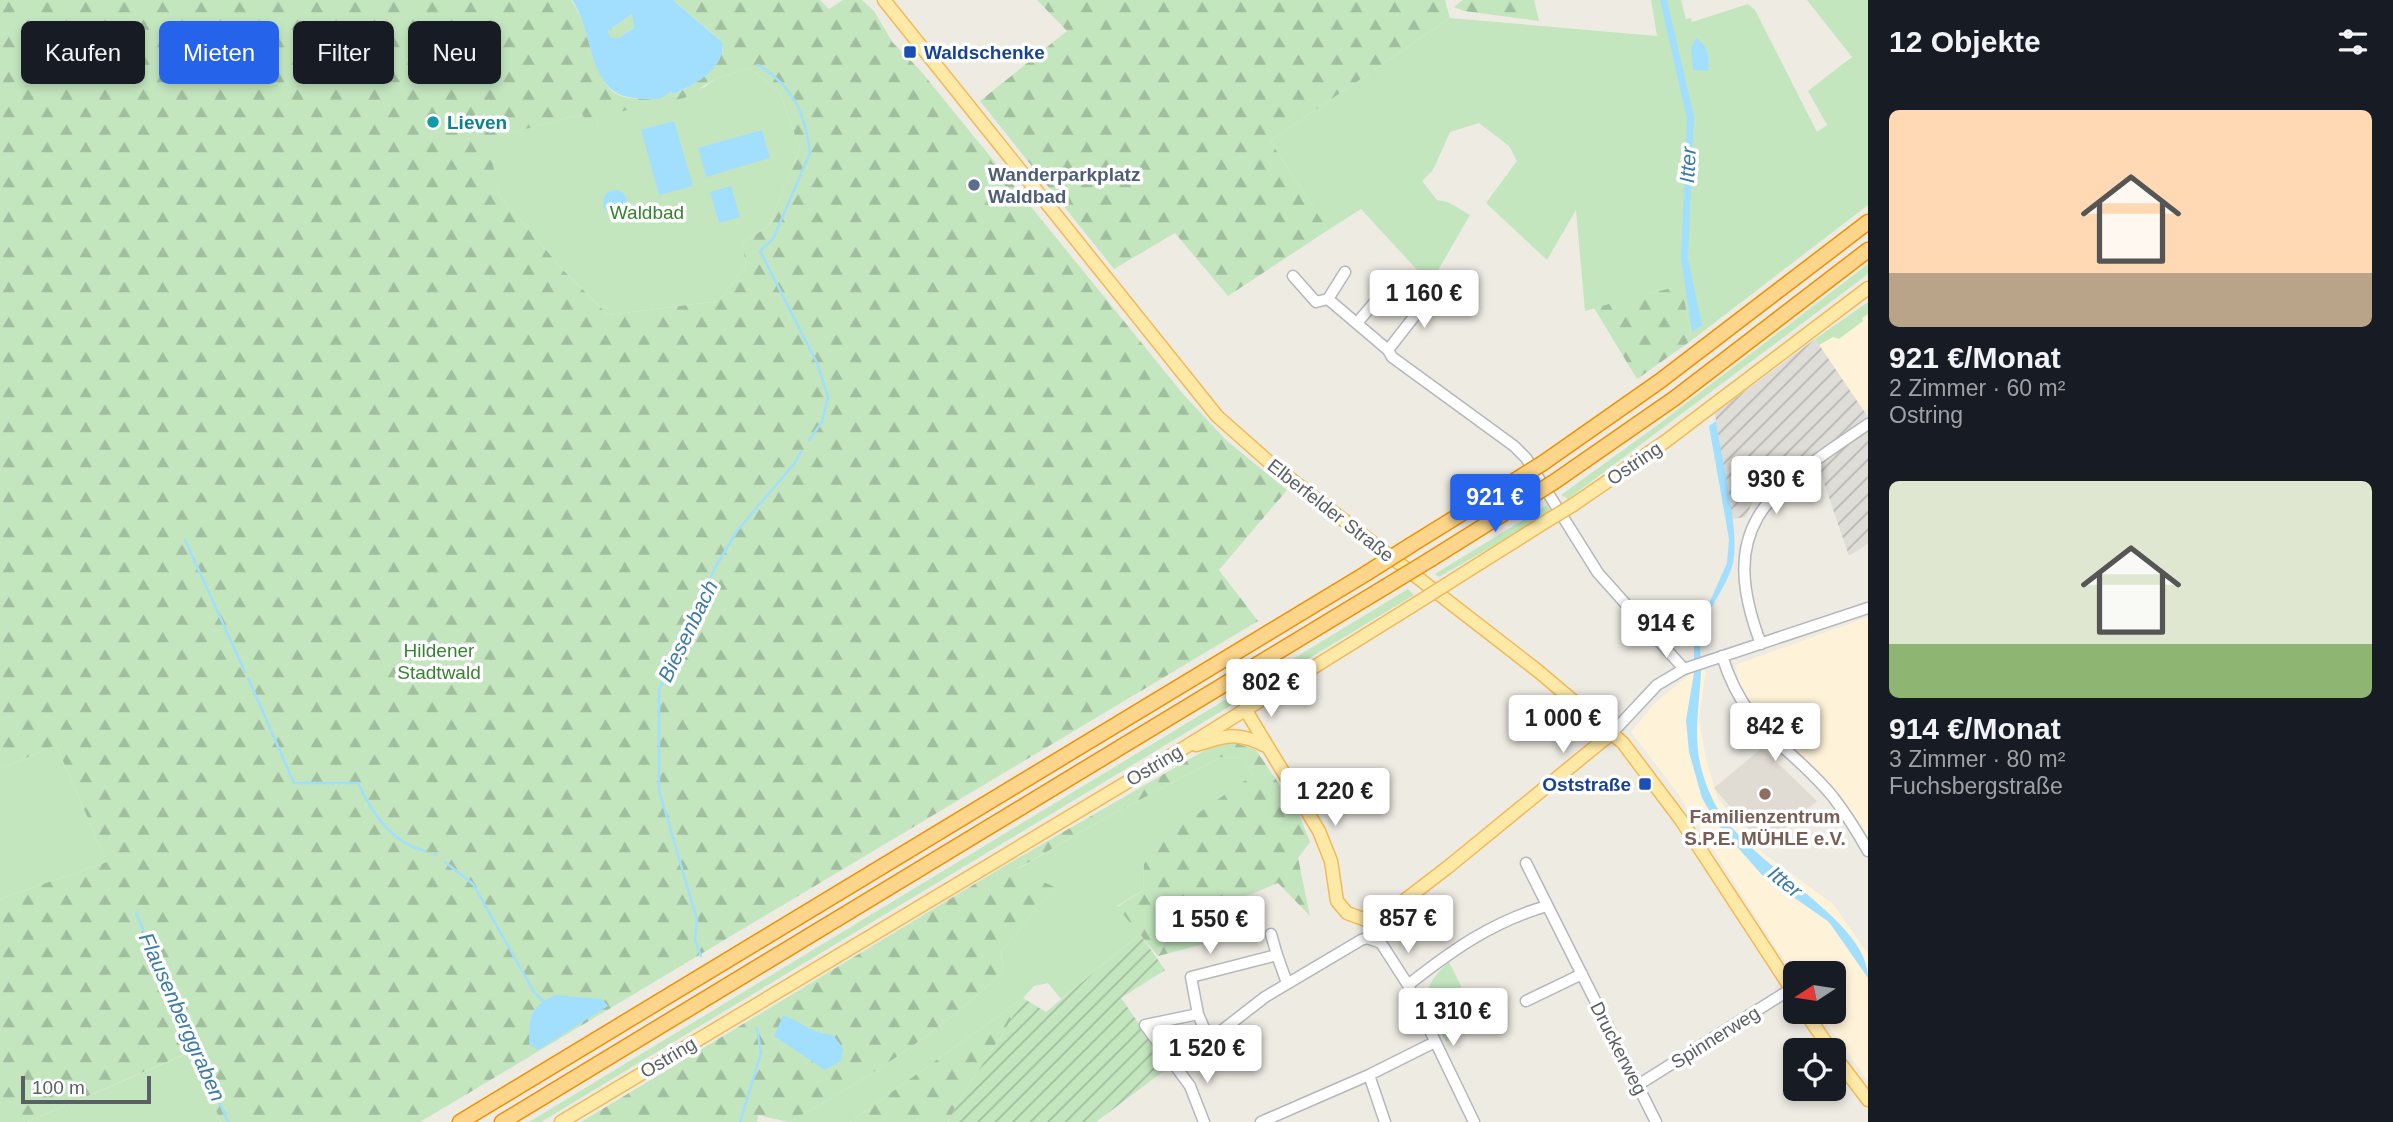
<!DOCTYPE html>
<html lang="de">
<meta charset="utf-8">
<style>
:root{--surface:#171b24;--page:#20242c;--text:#f1f3f6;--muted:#9ea1a6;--accent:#2563eb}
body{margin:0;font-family:Arial,sans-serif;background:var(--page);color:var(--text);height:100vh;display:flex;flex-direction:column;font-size:26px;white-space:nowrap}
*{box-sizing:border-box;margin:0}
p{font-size:23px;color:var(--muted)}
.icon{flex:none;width:38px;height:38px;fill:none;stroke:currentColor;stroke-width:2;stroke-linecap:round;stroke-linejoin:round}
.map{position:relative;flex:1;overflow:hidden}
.panel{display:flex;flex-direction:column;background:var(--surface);width:525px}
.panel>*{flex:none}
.top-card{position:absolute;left:21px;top:21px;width:665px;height:63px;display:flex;gap:14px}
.needle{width:46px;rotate:258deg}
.controls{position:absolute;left:1783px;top:961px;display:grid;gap:14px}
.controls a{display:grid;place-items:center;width:63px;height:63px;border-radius:10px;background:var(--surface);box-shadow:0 4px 10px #0003;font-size:35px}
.scale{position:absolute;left:21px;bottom:18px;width:130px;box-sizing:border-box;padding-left:7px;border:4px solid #5b6064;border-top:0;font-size:19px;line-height:24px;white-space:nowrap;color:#5b6064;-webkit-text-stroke:5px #fff;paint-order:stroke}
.price{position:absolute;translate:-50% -60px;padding:0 16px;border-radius:7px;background:#fff;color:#222;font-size:23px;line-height:46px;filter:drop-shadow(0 2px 4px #0008)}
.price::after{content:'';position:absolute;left:50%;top:42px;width:21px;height:16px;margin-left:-10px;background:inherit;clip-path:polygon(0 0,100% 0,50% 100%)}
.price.current{background:var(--accent);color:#fff}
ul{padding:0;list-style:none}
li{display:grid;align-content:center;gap:14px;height:371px;padding:0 21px}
li span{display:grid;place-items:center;height:217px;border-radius:10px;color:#555}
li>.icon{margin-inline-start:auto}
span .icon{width:126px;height:126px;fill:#fffc;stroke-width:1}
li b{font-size:30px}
h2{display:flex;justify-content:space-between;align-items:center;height:84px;padding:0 21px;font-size:30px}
.chip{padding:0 24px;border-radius:10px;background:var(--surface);box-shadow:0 4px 10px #0003;font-size:24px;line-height:63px}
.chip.current{background:var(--accent);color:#fff}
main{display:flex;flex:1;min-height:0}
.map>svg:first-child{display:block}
.commercial{fill:#fef2d8}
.industrial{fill:url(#industrial-furrows)}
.education{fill:#e0dcd4}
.green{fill:#c3e6bf}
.forest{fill:url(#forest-firs);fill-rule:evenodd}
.garden{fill:url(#garden-furrows)}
.water{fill:#a2dfff;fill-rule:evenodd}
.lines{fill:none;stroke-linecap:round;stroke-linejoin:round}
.stream{stroke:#a2dfff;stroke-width:2.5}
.minor-casing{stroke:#b4b7bb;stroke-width:13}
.major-casing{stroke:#f2b958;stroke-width:15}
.highway-casing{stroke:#f19000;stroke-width:17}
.minor{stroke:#fff;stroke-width:10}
.major{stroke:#ffe9a7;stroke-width:12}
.highway{stroke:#fdd68b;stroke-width:14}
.major-bridge-casing{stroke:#f2b958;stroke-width:15;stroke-linecap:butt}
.highway-bridge-casing{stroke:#f19000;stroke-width:17;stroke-linecap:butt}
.major-bridge{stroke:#ffe9a7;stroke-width:12}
.highway-bridge{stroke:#fdd68b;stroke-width:14}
.transit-dot{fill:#1a4fb4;stroke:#fff;stroke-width:2.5}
.culture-dot{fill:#0f9aa8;stroke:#fff;stroke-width:2.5}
.service-dot{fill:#5c6f8a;stroke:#fff;stroke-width:2.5}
.education-dot{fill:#8d6e63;stroke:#fff;stroke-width:2.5}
.labels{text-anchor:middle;stroke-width:7;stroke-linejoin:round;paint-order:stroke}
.transit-label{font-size:19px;font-weight:bold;fill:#164399;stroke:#fff;text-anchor:start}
.culture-label{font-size:19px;font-weight:bold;fill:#0d838f;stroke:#fff;text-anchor:start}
.service-label{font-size:19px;font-weight:bold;fill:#4e5e75;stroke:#fff;text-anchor:start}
.park-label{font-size:19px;fill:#378333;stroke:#fff}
.street-label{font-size:19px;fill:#5b6064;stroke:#fff}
.education-label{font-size:19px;font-weight:bold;fill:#785e54;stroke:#fff}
.water-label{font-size:21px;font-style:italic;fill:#3c7ba9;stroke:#fff}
</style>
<main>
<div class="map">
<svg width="1868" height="1122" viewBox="0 0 1868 1122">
<defs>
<pattern id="industrial-furrows" width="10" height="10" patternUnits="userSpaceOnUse" patternTransform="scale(1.75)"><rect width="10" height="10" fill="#dfddd8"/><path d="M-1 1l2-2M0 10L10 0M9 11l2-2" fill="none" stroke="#b8b7b3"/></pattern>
<pattern id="forest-firs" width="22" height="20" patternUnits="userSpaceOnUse" patternTransform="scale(1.75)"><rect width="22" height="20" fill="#c3e6bf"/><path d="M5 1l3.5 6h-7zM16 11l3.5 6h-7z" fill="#a1be9f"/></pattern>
<pattern id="garden-furrows" width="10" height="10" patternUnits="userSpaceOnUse" patternTransform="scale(1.75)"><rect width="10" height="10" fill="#c3e6bf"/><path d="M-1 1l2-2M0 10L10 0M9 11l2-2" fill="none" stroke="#a1be9f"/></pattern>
</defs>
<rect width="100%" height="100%" fill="#eeebe3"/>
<path class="commercial" d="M1868,302V408L1864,411L1815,340Z
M1868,617V836L1842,799L1766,726L1741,691L1735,665Z
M1706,670L1699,718L1706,759L1718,799L1763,853L1833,904L1868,954V1081L1817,1012H1834V973H1796L1795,978L1676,791L1631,732L1654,704L1691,673Z"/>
<path class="industrial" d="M1815,339L1868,417V544L1849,556L1821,474L1810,458L1769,493L1761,481L1746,517L1731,519L1716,421L1715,413Z"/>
<path class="education" d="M1762,748L1817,801L1764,846L1714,788Z"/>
<path class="green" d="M1651,0H1681L1686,19L1691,18L1692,22L1748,4L1755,10L1817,132L1827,125L1808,91L1852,57L1807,0H1868V205L1692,340L1680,278L1671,288L1585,311L1576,210L1547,260L1486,203L1517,161L1509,146L1479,123L1450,132L1433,170L1422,181L1437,200L1448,202L1470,215L1430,284L1361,209L1328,230L1270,141L1450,18L1657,36Z
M750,68L780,93L800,149L769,226L742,243L746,265L719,301L608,315L564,271L499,195L487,139L582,114L596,116L598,126L608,114L705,87L715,79Z
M1868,264V274L1568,499L1561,495L1659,424Z
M1868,302V314L1862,318L1863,321L1839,339L1833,337L1819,345L1815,339Z
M1547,505L1552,512L1439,577L1435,574Z
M1408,589L1414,595L541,1122H529Z
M56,745L107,862L0,899V769Z
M1221,757L1244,758L1253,775L1144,864L1143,890L1117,906L1140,934L1061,999L1048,983L1034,986L1023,998L850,1122H789C866,1079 940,1033 1003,971L1001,952L1053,888L1016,870L1098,822Z
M1449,962L1480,1024L1446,1042C1428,1005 1414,993 1449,962Z
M191,1052L221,1122H27Z"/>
<path class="forest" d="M0,0H571C605,50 583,120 671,92L675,94C696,84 715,72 723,49L719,39L673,0H820L829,9L843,0H862L874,11L893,43L920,70L1183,394L1226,440L1287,490L1219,570L1258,621L420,1122H221L190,1052L27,1122H0V899L107,862L56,745L0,769ZM750,68L780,93L800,149L769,226L742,243L746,265L719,301L608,315L564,271L499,195L488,139L582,114L585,119L596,116L598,126L610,123L609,114L684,98L715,79Z
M1037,0H1445L1450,18L1270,141L1328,230L1228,296L1175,233L1114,269L980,101L1067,31Z
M1463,0H1534L1539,21L1464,11L1454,7Z
M632,14L634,16V28L618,38H611L608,31Z
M1680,277L1692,340L1637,379L1594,308L1671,288Z
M1236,743L1256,750L1299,814L1310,842L1298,858L1310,916L1278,883L1214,909L1219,940L1158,956L1117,907L1143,890L1144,864L1171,832L1253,775L1244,758L1221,757L1098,822L1017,869L1054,887L1001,952L1003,971C940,1033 866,1079 789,1122L758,1115L757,1122H581L1006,865L1214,745Z
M1023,998C1001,1041 970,1078 948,1122H850Z"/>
<path class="garden" d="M1140,934L1165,970L1121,998L1169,1067L1096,1122H948C970,1078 1001,1041 1023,998L1046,1012Z"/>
<path class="water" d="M572,0H673L722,42C727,68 694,85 674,94L671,92C667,93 665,95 663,97C656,101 642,99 635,98C587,95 595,34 572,0ZM632,14L634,28L618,38H611L608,31Z
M1660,0H1667L1694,117L1688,259L1702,325L1692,332L1681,258L1687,119Z
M1696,38C1708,45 1710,58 1708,71L1693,70L1691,49Z
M674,121L693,186L659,195L641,130Z
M762,130L770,158L706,177L698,148Z
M731,186L740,217L719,223L710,192Z
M603 202a12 12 0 1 1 24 0a12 12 0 1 1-24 0Z
M1716,421C1721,458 1740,529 1733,563C1727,587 1708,607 1702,631C1698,645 1702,659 1701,673C1698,723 1690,750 1712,798C1741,863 1868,916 1868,978L1829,922L1762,875L1717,824L1702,798L1689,752L1686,720L1694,673V637L1727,563L1729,539L1709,426Z
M555,995L602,999L608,1006L538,1050L529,1044C530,1015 528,1009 555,995Z
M783,1016C803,1021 809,1033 833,1035L843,1048L841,1061L825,1070L774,1036Z"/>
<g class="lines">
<path class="stream" d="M758,65C793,86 805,112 810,153L773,239L760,251L817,363L828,397L822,422L809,440
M185,540L245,672
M248,678L294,783H358C371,812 392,843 425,851
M433,854L436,855
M445,862L473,884L534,992L543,1001
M136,913L228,1122
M701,956L695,940L697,920L659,790V689L715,568L737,531L794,464L801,452
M740,1122L761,1053L757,1028"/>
<defs>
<path id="minor" d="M1345,272L1328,299L1388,350L1392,357L1514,446L1526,458L1598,573L1684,669
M1293,276L1316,302L1328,299
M1357,323L1385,290
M1388,350L1434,291
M1761,644C1713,519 1775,488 1868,424
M1722,656C1746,733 1788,742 1833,797C1846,814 1858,833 1868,851
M1612,733L1657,685L1684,669L1868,608
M1526,863L1656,1122
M1271,934L1277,955
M1408,985C1451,951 1493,921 1547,906
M1526,1001L1582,974
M1198,1014L1145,1025L1190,1086L1204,1122
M1209,1040L1198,1014L1191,977L1277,955L1287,983
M1176,1066L1265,997L1361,940L1367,938L1381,943L1408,985L1474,1122
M1369,1075L1385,1122
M1638,1085L1791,989
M1261,1122L1369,1075L1433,1043"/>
<path id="major" d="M884,0L1217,416L1270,463L1538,671L1623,743L1681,820L1796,996
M1573,505L1666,441L1868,288
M1458,577L1550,519
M1245,709L1319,831L1331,861L1337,901L1347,913L1366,920L1392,910L1448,867L1612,733
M1196,745C1228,735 1237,731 1268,747
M1805,1012L1831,1050
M1834,1055L1868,1100
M561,1122L1179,751L1409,608"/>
<path id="highway" d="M1543,463L1660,381L1868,222
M1554,482L1675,398L1868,250
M1411,545L1519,478
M1431,559L1530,497
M460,1122L1367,573
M502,1122L1385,587"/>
</defs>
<use href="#minor" class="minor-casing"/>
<use href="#major" class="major-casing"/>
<use href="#highway" class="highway-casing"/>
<use href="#minor" class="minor"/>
<use href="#major" class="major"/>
<use href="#highway" class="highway"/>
<defs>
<path id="major-bridge" d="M1550,519L1573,505
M1409,608L1458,577"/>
<path id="highway-bridge" d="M1519,478L1543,463
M1530,497L1554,482
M1367,573L1411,545
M1385,587L1431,559"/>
</defs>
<use href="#major-bridge" class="major-bridge-casing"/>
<use href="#highway-bridge" class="highway-bridge-casing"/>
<use href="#major-bridge" class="major-bridge"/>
<use href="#highway-bridge" class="highway-bridge"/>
</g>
<g class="transit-dot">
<rect x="903" y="45" width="14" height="14" rx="3.5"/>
<rect x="1638" y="777" width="14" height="14" rx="3.5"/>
</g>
<circle class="culture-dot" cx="433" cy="122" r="7"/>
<circle class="service-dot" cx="974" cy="185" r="7"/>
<circle class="education-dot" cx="1765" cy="794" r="7"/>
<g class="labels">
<g class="transit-label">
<text x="924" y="59">Waldschenke</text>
<text x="1631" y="791" text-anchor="end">Oststraße</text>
</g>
<g class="culture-label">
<text x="447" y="129">Lieven</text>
</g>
<g class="service-label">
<text x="988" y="181">Wanderparkplatz<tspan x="988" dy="22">Waldbad</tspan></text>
</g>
<g class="park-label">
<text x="647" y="219">Waldbad</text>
<text x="439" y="657">Hildener<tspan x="439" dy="22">Stadtwald</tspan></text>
</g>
<g class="street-label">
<text transform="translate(1634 463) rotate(-34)" y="7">Ostring</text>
<text transform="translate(1331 510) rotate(38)" y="7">Elberfelder Straße</text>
<text transform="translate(1154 765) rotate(-31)" y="7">Ostring</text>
<text transform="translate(1715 1037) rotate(-32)" y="7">Spinnerweg</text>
<text transform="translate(1619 1048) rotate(63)" y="7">Druckerweg</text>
<text transform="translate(668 1057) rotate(-31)" y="7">Ostring</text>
</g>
<g class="education-label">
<text x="1765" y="823">Familienzentrum<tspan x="1765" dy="22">S.P.E. MÜHLE e.V.</tspan></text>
</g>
<g class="water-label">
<text transform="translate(1688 165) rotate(-87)" y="7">Itter</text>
<text transform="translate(688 631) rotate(-64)" y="7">Biesenbach</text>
<text transform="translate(1785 882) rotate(39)" y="7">Itter</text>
<text transform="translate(182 1017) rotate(66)" y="7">Flausenberggraben</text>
</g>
</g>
</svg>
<div class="controls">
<a><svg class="needle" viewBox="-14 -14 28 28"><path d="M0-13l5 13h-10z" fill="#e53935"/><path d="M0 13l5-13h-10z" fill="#9ea1a6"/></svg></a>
<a><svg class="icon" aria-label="locate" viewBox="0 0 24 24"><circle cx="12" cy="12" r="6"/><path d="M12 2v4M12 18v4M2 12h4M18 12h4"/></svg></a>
</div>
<div class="scale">100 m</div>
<b class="price" style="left:1424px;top:330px">1 160 €</b>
<b class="price" style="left:1776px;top:516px">930 €</b>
<b class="price current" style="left:1495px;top:534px">921 €</b>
<b class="price" style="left:1666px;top:660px">914 €</b>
<b class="price" style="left:1271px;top:719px">802 €</b>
<b class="price" style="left:1563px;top:755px">1 000 €</b>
<b class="price" style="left:1775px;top:763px">842 €</b>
<b class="price" style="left:1335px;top:828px">1 220 €</b>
<b class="price" style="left:1408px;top:955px">857 €</b>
<b class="price" style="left:1210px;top:956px">1 550 €</b>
<b class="price" style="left:1453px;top:1048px">1 310 €</b>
<b class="price" style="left:1207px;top:1085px">1 520 €</b>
<div class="top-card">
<a class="chip">Kaufen</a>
<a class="chip current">Mieten</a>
<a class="chip">Filter</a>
<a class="chip">Neu</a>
</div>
</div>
<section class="panel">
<h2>12 Objekte<svg class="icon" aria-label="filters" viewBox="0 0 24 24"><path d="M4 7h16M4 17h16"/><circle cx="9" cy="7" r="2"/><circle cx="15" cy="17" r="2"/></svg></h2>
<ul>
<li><span style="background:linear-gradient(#ffd9b3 75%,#b9a48a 0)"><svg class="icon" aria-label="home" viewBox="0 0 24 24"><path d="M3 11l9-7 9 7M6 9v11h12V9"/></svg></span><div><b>921 €/Monat</b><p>2 Zimmer · 60 m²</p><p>Ostring</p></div></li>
<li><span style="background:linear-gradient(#dfe7d0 75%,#8fb573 0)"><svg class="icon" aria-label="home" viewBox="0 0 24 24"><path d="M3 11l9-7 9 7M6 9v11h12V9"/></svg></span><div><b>914 €/Monat</b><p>3 Zimmer · 80 m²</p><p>Fuchsbergstraße</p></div></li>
</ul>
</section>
</main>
